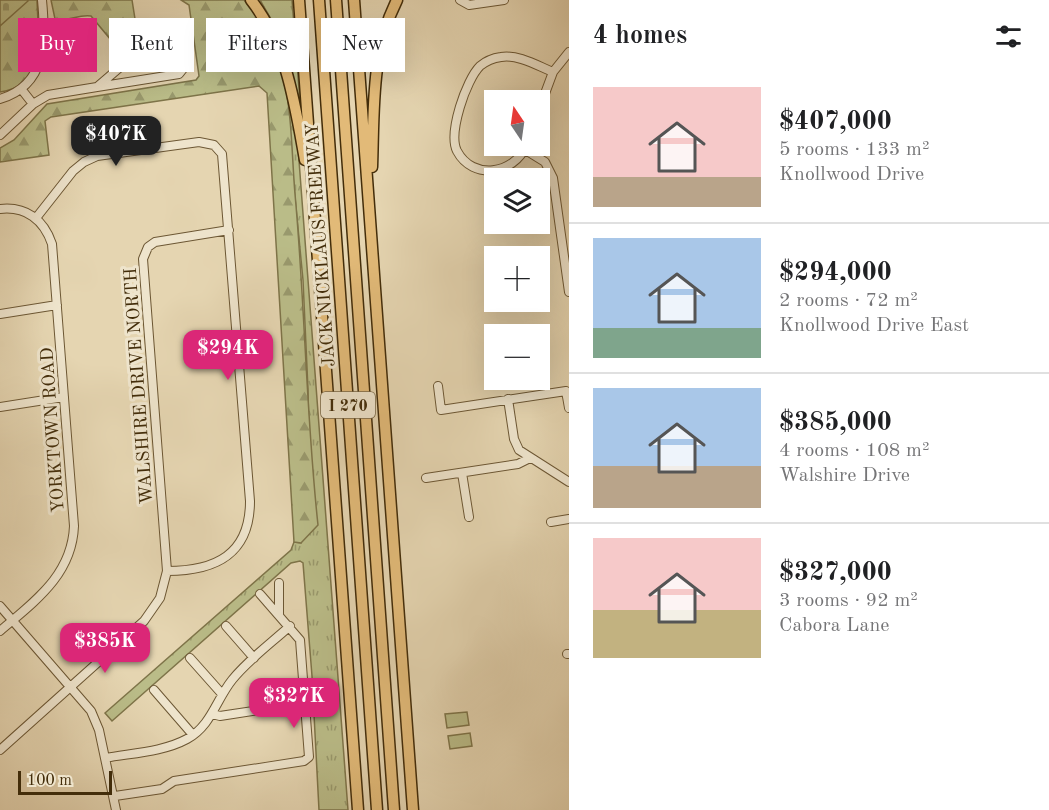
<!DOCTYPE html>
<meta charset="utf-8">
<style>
:root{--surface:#fff;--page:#f6f6f6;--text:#202124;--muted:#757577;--line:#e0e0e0;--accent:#db2777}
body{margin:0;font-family:"Old Standard TT",serif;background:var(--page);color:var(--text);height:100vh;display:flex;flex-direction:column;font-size:22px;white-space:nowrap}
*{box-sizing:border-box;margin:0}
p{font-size:20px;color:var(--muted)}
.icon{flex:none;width:33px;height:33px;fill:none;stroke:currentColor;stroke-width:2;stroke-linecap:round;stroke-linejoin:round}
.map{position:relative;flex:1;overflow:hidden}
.drawer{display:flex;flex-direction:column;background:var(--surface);width:480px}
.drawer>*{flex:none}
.banner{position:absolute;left:18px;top:18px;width:460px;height:54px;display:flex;gap:12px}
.needle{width:39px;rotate:347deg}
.tools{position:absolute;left:484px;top:90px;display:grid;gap:12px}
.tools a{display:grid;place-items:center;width:66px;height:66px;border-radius:0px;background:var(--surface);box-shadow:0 6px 24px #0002;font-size:30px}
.scale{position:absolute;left:18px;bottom:15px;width:94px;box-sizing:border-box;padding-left:6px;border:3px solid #432d0a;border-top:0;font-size:16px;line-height:21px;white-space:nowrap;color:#432d0a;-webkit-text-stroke:4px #eee4cc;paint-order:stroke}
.price{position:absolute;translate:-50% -51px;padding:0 14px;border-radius:12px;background:var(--accent);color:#fff;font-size:20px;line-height:39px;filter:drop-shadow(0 2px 3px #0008)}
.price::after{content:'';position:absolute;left:50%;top:36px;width:18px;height:14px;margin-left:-9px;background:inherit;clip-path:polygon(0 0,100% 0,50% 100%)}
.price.on{background:#222;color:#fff}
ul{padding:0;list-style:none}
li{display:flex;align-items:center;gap:18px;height:150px;padding:0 24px}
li+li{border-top:2px solid var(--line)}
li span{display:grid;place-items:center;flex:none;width:168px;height:120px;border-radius:0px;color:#555}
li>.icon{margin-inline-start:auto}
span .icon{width:72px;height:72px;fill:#fffc;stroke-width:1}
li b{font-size:26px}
h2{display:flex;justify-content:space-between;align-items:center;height:72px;padding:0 24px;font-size:26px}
.chip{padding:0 21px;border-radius:0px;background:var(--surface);box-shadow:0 6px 24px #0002;font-size:21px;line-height:54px}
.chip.on{background:var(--accent);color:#fff}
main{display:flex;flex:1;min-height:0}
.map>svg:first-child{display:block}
.grass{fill:url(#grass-tufts);stroke:#7e7449;stroke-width:1.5}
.forest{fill:url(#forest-firs);stroke:#7e7449;stroke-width:1.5}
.cemetery{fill:url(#cemetery-stones);stroke:#7e7449;stroke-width:1.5}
.pitch{fill:#babc88;stroke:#7e7449;stroke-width:1.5}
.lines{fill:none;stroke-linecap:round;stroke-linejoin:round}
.minor-casing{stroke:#6c5734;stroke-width:10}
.highway-casing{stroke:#432d0a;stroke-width:13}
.minor{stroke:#eee4cc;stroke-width:8}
.highway{stroke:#e2ba78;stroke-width:10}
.labels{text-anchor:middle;stroke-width:6;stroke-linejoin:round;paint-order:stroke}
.shield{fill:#eee4cc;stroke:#766444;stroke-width:1.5}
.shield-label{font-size:16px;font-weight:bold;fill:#432d0a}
.street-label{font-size:18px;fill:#432d0a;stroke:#eee4cc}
</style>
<main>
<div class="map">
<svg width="569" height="810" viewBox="0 0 569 810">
<defs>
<pattern id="grass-tufts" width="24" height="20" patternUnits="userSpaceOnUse" patternTransform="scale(1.5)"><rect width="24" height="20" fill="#babc88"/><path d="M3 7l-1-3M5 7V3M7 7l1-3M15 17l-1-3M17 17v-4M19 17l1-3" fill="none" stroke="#99996d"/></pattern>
<pattern id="forest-firs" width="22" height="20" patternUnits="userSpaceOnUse" patternTransform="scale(1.5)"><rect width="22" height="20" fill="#babc88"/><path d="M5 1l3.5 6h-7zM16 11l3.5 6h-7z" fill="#99996d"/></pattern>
<pattern id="cemetery-stones" width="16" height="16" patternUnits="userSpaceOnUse" patternTransform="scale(1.5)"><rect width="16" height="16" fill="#babc88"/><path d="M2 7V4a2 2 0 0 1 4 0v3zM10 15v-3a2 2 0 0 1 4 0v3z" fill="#99996d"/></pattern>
</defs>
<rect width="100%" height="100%" fill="#e5d5b1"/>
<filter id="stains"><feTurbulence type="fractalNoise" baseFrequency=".00333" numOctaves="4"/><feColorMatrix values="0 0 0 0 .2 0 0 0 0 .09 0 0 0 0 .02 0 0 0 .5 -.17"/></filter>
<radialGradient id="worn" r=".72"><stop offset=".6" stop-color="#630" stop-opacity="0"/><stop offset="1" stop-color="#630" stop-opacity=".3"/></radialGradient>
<path class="grass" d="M244,0H251L275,41L297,134L348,810H319L312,676L303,563L300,561L291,563L112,721L105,713L291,550L294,542L301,543L309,440L308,390L303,280L284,83L252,8Z
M260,0H292L300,102L282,38Z"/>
<path class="forest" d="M0,0H37C38,35 47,86 0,92Z
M51,0H132L138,38L116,46L91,16C78,14 68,22 55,19Z
M181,0H244C264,21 276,52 284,81C292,113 292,160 295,194C305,304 306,415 318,525L301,543L294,542L267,93L259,86L51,117L45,121L49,155L0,162V148L14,140L47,104L196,80L199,76L189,5Z"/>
<path class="cemetery" d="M0,0H28V1L0,26Z"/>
<path class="pitch" d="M467,712L469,725L447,728L445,714Z
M470,733L472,746L450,749L448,736Z"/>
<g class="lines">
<defs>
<path id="minor" d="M460,0L469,5L504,0
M22,90L33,104L48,95L97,87L132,57L181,65L183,69L179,74L97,87
M0,99C47,85 46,41 42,0
M540,107L553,72L569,52
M0,135L33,104
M526,146C514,174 473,181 457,151C448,133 466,80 480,66C486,61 494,58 501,57C518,54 538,66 553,72
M524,149L545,162L553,178L569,292
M0,209C26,206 44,220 52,244L74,526C72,575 35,601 0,631
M36,218L73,171L84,162L97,156L199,142L214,145L222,154L250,501C250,555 215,571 167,571
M0,314L57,305
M438,386L441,410L566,391L569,408
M508,399L514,439L519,450L569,482
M0,407L64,397
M462,473L469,517
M426,478L518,464L530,458
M551,522L569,519
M279,583V614
M0,606L91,711L99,730L116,810
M226,626L254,658
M567,654H569
M190,658L222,694
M154,690L193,735
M212,714L220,716L305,703
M0,750L144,621L160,598L167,571L143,259L148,247L155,242L229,230
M105,758C132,753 163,752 187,739C211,726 216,700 232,680C248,660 270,644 290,626
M115,796L162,789L174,781L304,761L309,757L300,640L260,594"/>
<path id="highway" d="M251,0C287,46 295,105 305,160
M299,0L358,810
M319,0L377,810
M336,0L394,810
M354,0L413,810
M372,167C374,111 371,51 397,0"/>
</defs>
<use href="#minor" class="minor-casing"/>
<use href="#highway" class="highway-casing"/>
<use href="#minor" class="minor"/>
<use href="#highway" class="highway"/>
</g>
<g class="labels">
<rect class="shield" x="321" y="392" width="54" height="26" rx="4.5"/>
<g class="shield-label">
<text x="348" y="411">I 270</text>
</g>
<g class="street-label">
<text transform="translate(320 245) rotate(-94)" y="6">JACK NICKLAUS FREEWAY</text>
<text transform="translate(138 386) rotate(-94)" y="6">WALSHIRE DRIVE NORTH</text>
<text transform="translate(52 430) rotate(-94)" y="6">YORKTOWN ROAD</text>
</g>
</g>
<rect width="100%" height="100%" filter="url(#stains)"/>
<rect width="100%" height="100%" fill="url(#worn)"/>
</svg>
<div class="tools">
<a><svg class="needle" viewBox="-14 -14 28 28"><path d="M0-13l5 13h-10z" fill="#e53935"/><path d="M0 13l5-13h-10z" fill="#757577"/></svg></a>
<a><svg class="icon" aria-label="layers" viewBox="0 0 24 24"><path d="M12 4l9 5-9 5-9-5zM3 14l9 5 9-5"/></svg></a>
<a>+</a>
<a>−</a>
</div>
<div class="scale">100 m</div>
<b class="price on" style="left:116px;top:167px">$407K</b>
<b class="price" style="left:228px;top:381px">$294K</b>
<b class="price" style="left:105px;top:674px">$385K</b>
<b class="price" style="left:294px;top:729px">$327K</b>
<div class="banner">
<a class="chip on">Buy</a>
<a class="chip">Rent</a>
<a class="chip">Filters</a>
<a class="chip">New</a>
</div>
</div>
<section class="drawer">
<h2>4 homes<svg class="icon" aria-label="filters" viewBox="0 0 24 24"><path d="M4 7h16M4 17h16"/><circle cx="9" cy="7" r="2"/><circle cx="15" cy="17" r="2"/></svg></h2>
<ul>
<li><span style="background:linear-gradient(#f6c9c9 75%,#b9a48a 0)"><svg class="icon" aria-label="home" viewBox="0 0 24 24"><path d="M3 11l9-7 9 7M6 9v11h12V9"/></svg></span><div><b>$407,000</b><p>5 rooms · 133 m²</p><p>Knollwood Drive</p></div></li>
<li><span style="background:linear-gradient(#a9c7e8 75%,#7fa58c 0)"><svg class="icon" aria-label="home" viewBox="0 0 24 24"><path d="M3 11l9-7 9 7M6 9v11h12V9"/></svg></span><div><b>$294,000</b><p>2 rooms · 72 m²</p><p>Knollwood Drive East</p></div></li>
<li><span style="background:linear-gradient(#a9c7e8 65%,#b9a48a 0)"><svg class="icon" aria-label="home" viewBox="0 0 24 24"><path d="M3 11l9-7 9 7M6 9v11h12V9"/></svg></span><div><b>$385,000</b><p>4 rooms · 108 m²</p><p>Walshire Drive</p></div></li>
<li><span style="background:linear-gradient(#f6c9c9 60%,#c2b280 0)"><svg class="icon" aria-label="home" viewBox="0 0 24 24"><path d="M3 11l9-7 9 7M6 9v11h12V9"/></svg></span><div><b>$327,000</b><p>3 rooms · 92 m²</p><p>Cabora Lane</p></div></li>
</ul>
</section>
</main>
